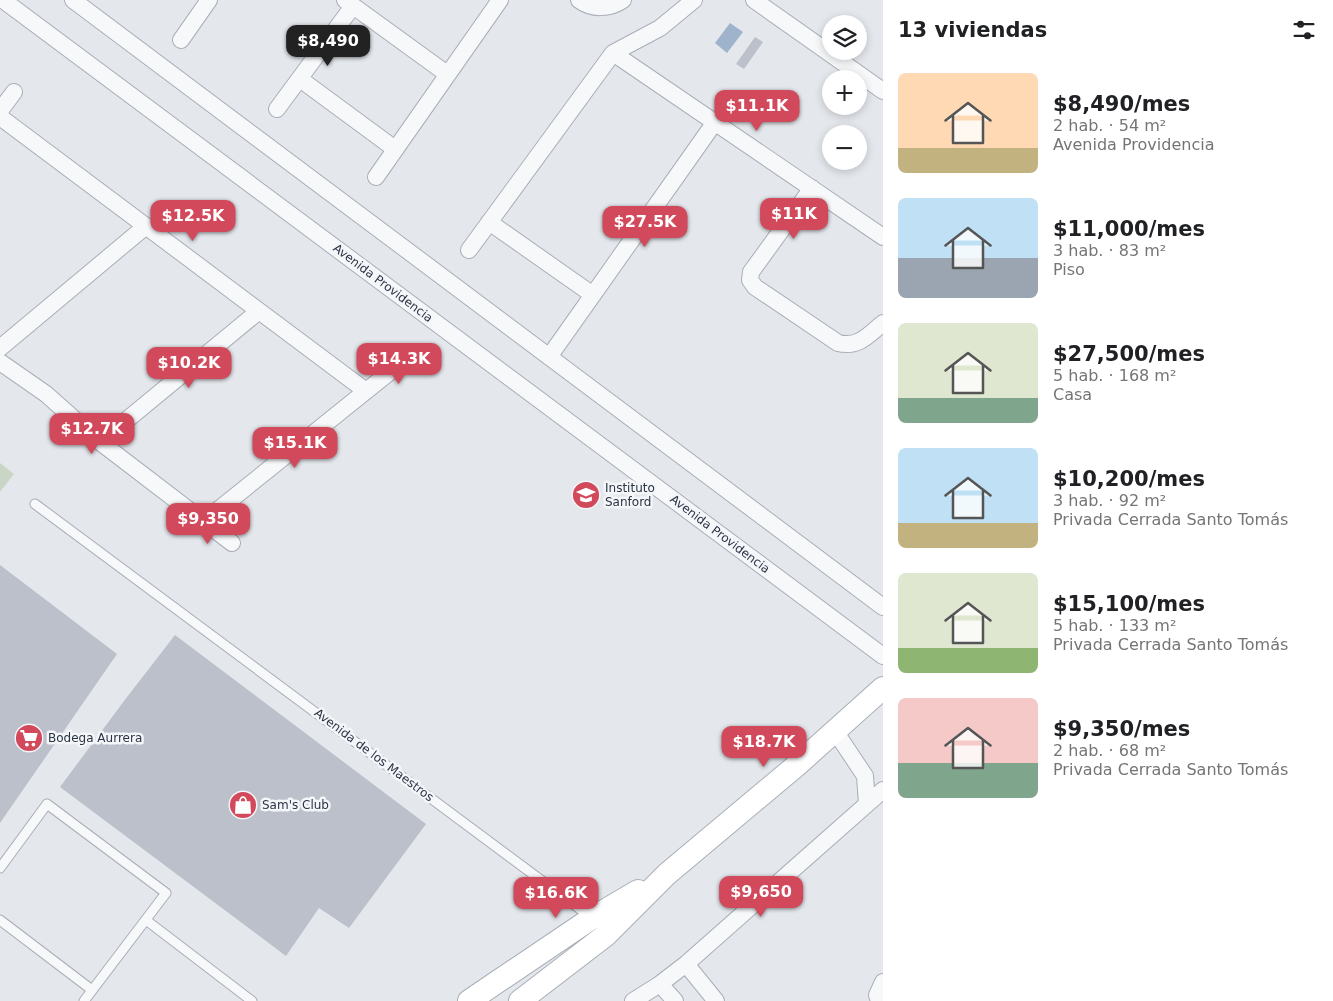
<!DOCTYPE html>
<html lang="es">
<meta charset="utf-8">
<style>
:root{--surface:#fff;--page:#f6f6f6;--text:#202124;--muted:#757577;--accent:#d1495b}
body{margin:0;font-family:"DejaVu Sans",sans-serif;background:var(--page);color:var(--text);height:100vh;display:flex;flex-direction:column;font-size:19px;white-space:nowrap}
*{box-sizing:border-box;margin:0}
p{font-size:16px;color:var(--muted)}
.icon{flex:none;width:28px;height:28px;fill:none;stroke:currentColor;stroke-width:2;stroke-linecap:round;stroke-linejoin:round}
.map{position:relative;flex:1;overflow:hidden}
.drawer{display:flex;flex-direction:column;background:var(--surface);width:450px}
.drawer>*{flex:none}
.controls{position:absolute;left:822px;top:15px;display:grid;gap:10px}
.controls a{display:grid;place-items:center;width:45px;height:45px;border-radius:50%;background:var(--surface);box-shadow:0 2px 8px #0003;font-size:25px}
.price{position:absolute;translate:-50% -42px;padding:0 11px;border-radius:10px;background:var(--accent);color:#fff;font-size:16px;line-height:32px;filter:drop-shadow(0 1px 2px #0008)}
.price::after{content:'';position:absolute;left:50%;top:30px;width:15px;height:11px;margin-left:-8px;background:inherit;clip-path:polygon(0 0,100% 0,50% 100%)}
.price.on{background:#222;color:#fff}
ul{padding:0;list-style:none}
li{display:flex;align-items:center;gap:15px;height:125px;padding:0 15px}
li span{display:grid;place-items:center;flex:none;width:140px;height:100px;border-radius:8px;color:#555}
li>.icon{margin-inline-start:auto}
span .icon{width:60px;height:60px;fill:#fffc;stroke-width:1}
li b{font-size:21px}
h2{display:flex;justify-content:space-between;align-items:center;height:60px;padding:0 15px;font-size:21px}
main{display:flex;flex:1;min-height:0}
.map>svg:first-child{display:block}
.green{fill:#c9d6c5}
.water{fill:#9fb4cc}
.building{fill:#bbc0ca}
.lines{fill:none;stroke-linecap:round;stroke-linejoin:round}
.service-casing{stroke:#a9aeb7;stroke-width:11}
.minor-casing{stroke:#a9aeb7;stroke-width:18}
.secondary-casing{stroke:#a9aeb7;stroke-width:24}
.service{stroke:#f7f8fa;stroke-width:9}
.minor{stroke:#f7f8fa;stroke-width:16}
.secondary{stroke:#fff;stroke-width:22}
.labels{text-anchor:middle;stroke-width:5;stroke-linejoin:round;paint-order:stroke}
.street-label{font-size:12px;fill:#2b3445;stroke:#f4f6f9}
.poi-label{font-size:12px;fill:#2b3445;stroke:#f4f6f9;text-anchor:start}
</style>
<main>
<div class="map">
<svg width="883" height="1001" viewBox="0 0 883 1001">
<rect width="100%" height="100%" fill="#e4e7ec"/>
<path class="green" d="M0,463L14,474L0,492Z"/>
<path class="water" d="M730,23L743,32L727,53L715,43Z"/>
<path class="building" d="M755,37L763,42L744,69L736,64Z
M0,565L117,654L0,823Z
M175,635L426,824L349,928L319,908L286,956L60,787L124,701Z"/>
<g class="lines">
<defs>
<path id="service" d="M35,504L592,918
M0,868L47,804L166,893L84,1001
M0,920L92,990
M146,920L252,1001"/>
<path id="minor" d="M3,0L883,656
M73,0L883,607
M345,0L447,74
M579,0C592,10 610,9 623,0
M754,0L883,91
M181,40L209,0
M613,53L883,237
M300,79L395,149
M277,109L353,6
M0,111L14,92
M0,117L366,391
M376,177L500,0
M812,188L751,272L750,280L755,287L838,343C859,348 868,335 883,323
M489,222L593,295
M469,250L613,53L660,28L694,0
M0,348L146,226
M549,357L715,122
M0,362L46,394L100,442L232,543
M100,442L259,311
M203,522L411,355
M835,731L865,776L867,804
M686,964L716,1001
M660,984L675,1001
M633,1001L660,984L686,964L883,790
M879,1001L877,995L883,982"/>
<path id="secondary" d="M469,1001L592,918L638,891
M520,1001L606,935L667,874L797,765L883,688"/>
</defs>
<use href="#service" class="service-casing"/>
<use href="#minor" class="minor-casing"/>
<use href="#secondary" class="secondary-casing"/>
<use href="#service" class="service"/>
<use href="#minor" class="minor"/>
<use href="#secondary" class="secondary"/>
</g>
<defs>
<symbol id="school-disc" viewBox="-11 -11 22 22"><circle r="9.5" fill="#d1495b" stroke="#f4f6f9"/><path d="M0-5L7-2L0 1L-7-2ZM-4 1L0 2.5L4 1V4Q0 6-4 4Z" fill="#fff"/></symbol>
<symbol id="supermarket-disc" viewBox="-11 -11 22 22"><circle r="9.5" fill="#d1495b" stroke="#f4f6f9"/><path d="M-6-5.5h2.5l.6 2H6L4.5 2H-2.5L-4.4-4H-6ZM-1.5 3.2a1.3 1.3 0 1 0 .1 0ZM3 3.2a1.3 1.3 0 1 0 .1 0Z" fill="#fff"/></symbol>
<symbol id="shop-disc" viewBox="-11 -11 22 22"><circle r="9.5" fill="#d1495b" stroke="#f4f6f9"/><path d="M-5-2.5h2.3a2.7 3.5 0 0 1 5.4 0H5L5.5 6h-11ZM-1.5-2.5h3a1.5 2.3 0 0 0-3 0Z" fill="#fff"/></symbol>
</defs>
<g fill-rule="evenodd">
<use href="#school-disc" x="570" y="479" width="32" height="32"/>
<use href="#supermarket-disc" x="13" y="722" width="32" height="32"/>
<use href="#shop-disc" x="227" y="789" width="32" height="32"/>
</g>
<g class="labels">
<g class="street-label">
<text transform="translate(383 283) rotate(37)" y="4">Avenida Providencia</text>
<text transform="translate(720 534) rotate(37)" y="4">Avenida Providencia</text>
<text transform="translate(374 755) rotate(37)" y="4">Avenida de los Maestros</text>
</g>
<g class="poi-label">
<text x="605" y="492">Instituto<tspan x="605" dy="14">Sanford</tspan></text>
<text x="48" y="742">Bodega Aurrera</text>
<text x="262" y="809">Sam's Club</text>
</g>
</g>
</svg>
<div class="controls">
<a><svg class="icon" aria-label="layers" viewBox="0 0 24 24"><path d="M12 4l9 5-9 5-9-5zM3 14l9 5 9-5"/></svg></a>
<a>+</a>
<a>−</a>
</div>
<b class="price on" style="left:328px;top:67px">$8,490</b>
<b class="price" style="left:757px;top:132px">$11.1K</b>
<b class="price" style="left:794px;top:240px">$11K</b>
<b class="price" style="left:193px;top:242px">$12.5K</b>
<b class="price" style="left:645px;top:248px">$27.5K</b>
<b class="price" style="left:399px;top:385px">$14.3K</b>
<b class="price" style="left:189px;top:389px">$10.2K</b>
<b class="price" style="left:92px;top:455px">$12.7K</b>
<b class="price" style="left:295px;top:469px">$15.1K</b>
<b class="price" style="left:208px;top:545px">$9,350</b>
<b class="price" style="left:764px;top:768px">$18.7K</b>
<b class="price" style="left:761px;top:918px">$9,650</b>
<b class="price" style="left:556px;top:919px">$16.6K</b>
</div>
<section class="drawer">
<h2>13 viviendas<svg class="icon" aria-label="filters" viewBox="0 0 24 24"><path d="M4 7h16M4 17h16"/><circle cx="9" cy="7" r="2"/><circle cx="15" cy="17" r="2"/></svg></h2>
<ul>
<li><span style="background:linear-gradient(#ffd9b3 75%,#c2b280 0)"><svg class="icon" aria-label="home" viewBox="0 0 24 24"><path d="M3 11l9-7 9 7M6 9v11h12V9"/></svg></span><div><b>$8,490/mes</b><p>2 hab. · 54 m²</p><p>Avenida Providencia</p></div></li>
<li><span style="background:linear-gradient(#bfe0f5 60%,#9aa5b1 0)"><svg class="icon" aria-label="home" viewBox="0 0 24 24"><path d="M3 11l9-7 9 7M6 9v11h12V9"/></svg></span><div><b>$11,000/mes</b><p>3 hab. · 83 m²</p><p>Piso</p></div></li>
<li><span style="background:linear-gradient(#dfe7d0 75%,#7fa58c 0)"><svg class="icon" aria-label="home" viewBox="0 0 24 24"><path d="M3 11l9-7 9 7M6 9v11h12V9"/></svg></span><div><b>$27,500/mes</b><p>5 hab. · 168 m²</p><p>Casa</p></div></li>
<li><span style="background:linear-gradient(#bfe0f5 75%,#c2b280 0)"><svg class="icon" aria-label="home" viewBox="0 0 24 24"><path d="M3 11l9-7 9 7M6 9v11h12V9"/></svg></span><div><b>$10,200/mes</b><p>3 hab. · 92 m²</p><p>Privada Cerrada Santo Tomás</p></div></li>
<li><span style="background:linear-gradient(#dfe7d0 75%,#8fb573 0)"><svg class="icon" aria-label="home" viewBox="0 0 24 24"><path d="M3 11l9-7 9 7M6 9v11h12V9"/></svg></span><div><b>$15,100/mes</b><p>5 hab. · 133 m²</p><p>Privada Cerrada Santo Tomás</p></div></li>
<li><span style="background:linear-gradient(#f6c9c9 65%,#7fa58c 0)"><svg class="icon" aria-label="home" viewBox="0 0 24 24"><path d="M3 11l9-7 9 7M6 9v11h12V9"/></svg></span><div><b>$9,350/mes</b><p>2 hab. · 68 m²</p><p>Privada Cerrada Santo Tomás</p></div></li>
</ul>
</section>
</main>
